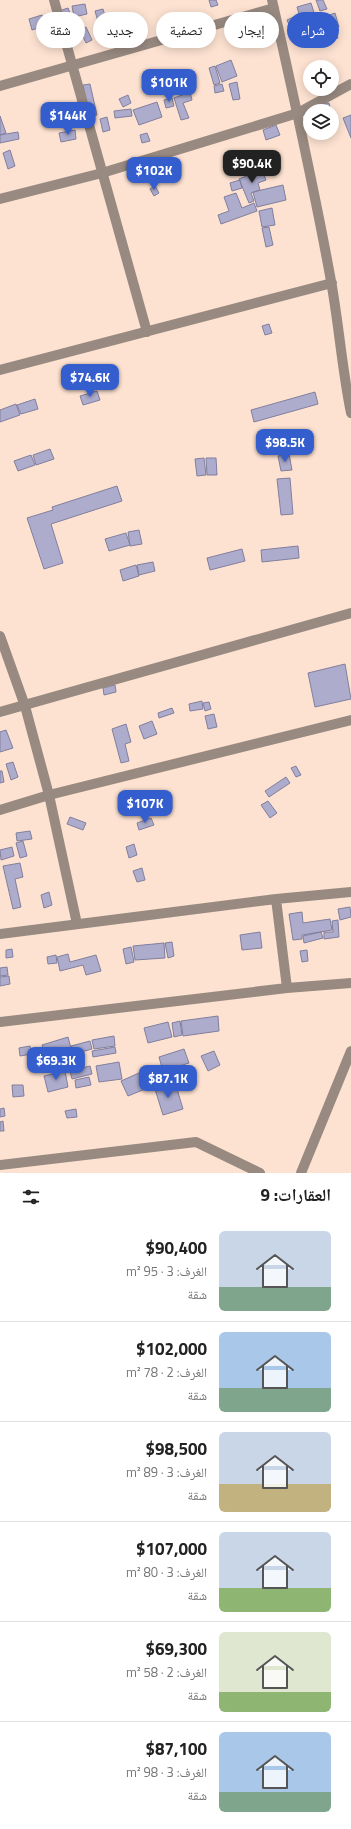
<!DOCTYPE html>
<html lang="ar">
<meta charset="utf-8">
<style>
:root{--surface:#fff;--page:#f6f6f6;--text:#222;--muted:#767676;--line:#e0e0e0;--accent:#345dcd}
body{margin:0;font-family:"Titillium Web","Noto Naskh Arabic",sans-serif;background:var(--page);color:var(--text);direction:rtl;height:100vh;display:flex;flex-direction:column;font-size:15px;white-space:nowrap}
*{box-sizing:border-box;margin:0}
p{font-size:13px;color:var(--muted)}
.icon{flex:none;width:22px;height:22px;fill:none;stroke:currentColor;stroke-width:2;stroke-linecap:round;stroke-linejoin:round}
.map{position:relative;height:1173px;overflow:hidden;direction:ltr}
.details{display:flex;flex-direction:column;background:var(--surface);flex:1}
.details>*{flex:none}
.guide{position:absolute;left:12px;top:12px;width:327px;height:36px;direction:rtl;display:flex;gap:8px}
.tools{position:absolute;left:303px;top:60px;display:grid;gap:8px}
.tools a{display:grid;place-items:center;width:36px;height:36px;border-radius:50%;background:var(--surface);box-shadow:0 2px 10px #0003;font-size:20px}
.price{position:absolute;translate:-50% -34px;padding:0 9px;border-radius:8px;background:var(--accent);color:#fff;font-size:13px;line-height:26px;filter:drop-shadow(0 1px 2px #0008)}
.price::after{content:'';position:absolute;left:50%;top:24px;width:12px;height:9px;margin-left:-6px;background:inherit;clip-path:polygon(0 0,100% 0,50% 100%)}
.price.active{background:#222;color:#fff}
ul{padding:0;list-style:none}
li{display:flex;align-items:center;gap:12px;height:100px;padding:0 20px}
li+li{border-top:1px solid var(--line)}
li span{display:grid;place-items:center;flex:none;width:112px;height:80px;border-radius:6px;color:#555}
li>.icon{margin-inline-start:auto}
span .icon{width:48px;height:48px;fill:#fffc;stroke-width:1}
li b{font-size:17px}
h2{display:flex;justify-content:space-between;align-items:center;height:48px;padding:0 20px;font-size:17px}
.chip{padding:0 14px;border-radius:18px;background:var(--surface);box-shadow:0 2px 10px #0003;font-size:14px;line-height:36px}
.chip.active{background:var(--accent);color:#fff}
.map>svg:first-child{display:block}
.building{fill:#aeaccd;stroke:#817f9e}
.lines{fill:none;stroke-linecap:round;stroke-linejoin:round}
.street{stroke:#988a81;stroke-width:10}
</style>
<div class="map">
<svg width="351" height="1173" viewBox="0 0 351 1173">
<rect width="100%" height="100%" fill="#fde2d1"/>
<path class="building" d="M209,0H216L218,5L211,7Z
M316,0H323L327,9L320,11Z
M311,3L315,16L301,20L297,7Z
M85,4L87,14L74,17L72,6Z
M68,8L78,34L69,37L59,11Z
M103,9L107,23L99,25L95,11Z
M335,13L339,27L325,32L321,18Z
M42,15L45,26L32,30L29,19Z
M298,15L302,22L290,27L287,20Z
M86,27L92,40L86,43L80,30Z
M335,29L338,38L328,41L325,32Z
M231,60L237,76L222,82L216,66Z
M215,66L220,83L214,85L209,68Z
M237,82L240,99L233,100L229,84Z
M90,84L97,115L90,117L83,85Z
M222,84L224,91L215,93L214,86Z
M190,92L192,100L183,103L189,118L181,120L174,98Z
M128,95L131,103L123,107L119,99Z
M172,98L174,106L166,108L164,100Z
M157,102L162,117L139,125L133,110Z
M329,103L331,111H310L309,108Z
M131,109L132,116L115,118L114,111Z
M351,115V138L343,118Z
M0,116L6,133L0,135Z
M107,117L110,130L103,132L100,119Z
M276,125L280,135L266,140L263,130Z
M75,130L76,139L61,142L59,133Z
M18,132L19,139L0,143V135Z
M147,133L150,141L142,143L140,135Z
M10,150L15,166L8,169L3,153Z
M262,170L266,180L258,183L260,190L251,193L254,201L249,203L239,179Z
M240,180L242,188L232,191L230,183Z
M283,185L286,200L257,207L253,192Z
M155,186L159,193L154,196L150,189Z
M236,193L242,208L254,203L257,211L221,224L218,215L229,211L224,197Z
M272,208L275,225L262,227L259,211Z
M269,227L273,245L266,247L262,228Z
M269,324L272,333L265,335L262,326Z
M97,391L100,400L83,405L80,396Z
M315,392L318,404L254,422L251,410Z
M35,399L38,409L21,414L17,405Z
M16,404L20,415L0,422V410Z
M50,449L54,459L36,465L33,455Z
M289,454L292,470L281,471L278,456Z
M31,455L35,465L18,471L14,461Z
M204,458L206,475L197,476L195,459Z
M206,458H216L217,475H207Z
M290,478L293,514L281,515L277,479Z
M117,486L122,501L51,524L63,563L44,569L27,518L53,510L52,507Z
M139,530L142,544L130,546L128,532Z
M126,533L130,545L109,551L105,539Z
M298,546L299,558L262,562L261,550Z
M242,549L245,561L210,570L207,558Z
M153,562L155,571L139,575L137,565Z
M136,565L139,576L123,581L120,570Z
M345,664L351,699L315,707L308,673Z
M115,685L116,692L104,695L103,688Z
M202,701L203,709L190,711L189,704Z
M209,702L211,709L205,711L203,703Z
M172,708L174,713L159,718L158,713Z
M214,714L217,727L208,729L205,716Z
M152,721L157,734L144,739L139,726Z
M126,724L131,742L125,744L129,761L121,763L112,729Z
M6,730L13,748L0,752V732Z
M13,762L18,777L11,780L6,764Z
M296,766L301,775L296,777L291,768Z
M0,771H2L4,782L0,783Z
M286,777L290,783L269,797L265,791Z
M268,801L277,813L270,818L261,805Z
M70,817L86,823L83,830L67,824Z
M151,818L154,825L139,830L137,823Z
M30,831L32,839L17,841L16,833Z
M23,841L27,856L20,858L16,843Z
M134,844L137,855L129,858L126,847Z
M12,847L14,856L1,860L0,850Z
M20,863L23,877L15,879L21,907L13,909L3,866Z
M142,868L145,880L137,882L133,871Z
M49,892L52,905L44,908L41,895Z
M350,907L351,917L340,920L338,909Z
M302,912L303,923L330,919L332,930L302,935V939L293,940L289,914Z
M338,920L339,937L324,939V932H333L332,921Z
M260,932L262,948L242,950L240,935Z
M321,932L323,938L304,943L303,936Z
M172,942L174,956L168,958L165,943Z
M164,943L165,958L135,960L133,946Z
M131,947L134,962L126,964L123,949Z
M12,949L13,957L6,958V950Z
M307,950L308,961L302,962L300,951Z
M68,954L70,962L96,955L101,971L86,975L83,965L60,971L57,957Z
M56,955L57,963L48,964L47,957Z
M7,967L8,975L0,976V968Z
M9,976L10,984L0,986V977Z
M218,1016L219,1031L183,1036L181,1021Z
M180,1021L182,1035L174,1037L172,1023Z
M168,1022L172,1037L148,1043L144,1028Z
M114,1036L115,1046L94,1049L92,1040Z
M68,1037L72,1052L46,1059L42,1045Z
M90,1041L92,1049L74,1054L71,1046Z
M30,1046L32,1054L20,1056L19,1048Z
M115,1047L116,1053L93,1057L92,1051Z
M184,1049L189,1063L163,1071L159,1057Z
M214,1051L220,1065L208,1071L201,1056Z
M119,1062L122,1079L99,1082L96,1066Z
M90,1066L92,1074L72,1079L70,1071Z
M148,1069L155,1085L128,1096L121,1081Z
M65,1071L68,1087L48,1092L44,1076Z
M89,1077L91,1085L76,1088L75,1080Z
M167,1083L170,1092L177,1089L183,1109L163,1115L154,1086Z
M12,1085H23L24,1096L13,1097Z
M4,1108L5,1116L0,1117V1109Z
M76,1109L77,1117L67,1118L65,1111Z
M3,1121L4,1131H0V1122Z"/>
<g class="lines">
<path class="street" d="M54,0L147,332
M272,0C293,93 314,187 331,281C339,325 342,369 351,413
M0,86L274,8
M0,199L102,173L298,113L351,84
M0,370L332,283
M0,636L25,706L49,795L77,924
M0,712L351,613
M0,810L49,795L351,720
M276,899L287,988
M0,934L276,899L351,892
M0,1022L287,988L351,983
M0,1165L196,1142L260,1173
M301,1173L351,1051"/>
</g>
</svg>
<div class="tools">
<a><svg class="icon" aria-label="locate" viewBox="0 0 24 24"><circle cx="12" cy="12" r="6"/><path d="M12 2v4M12 18v4M2 12h4M18 12h4"/></svg></a>
<a><svg class="icon" aria-label="layers" viewBox="0 0 24 24"><path d="M12 4l9 5-9 5-9-5zM3 14l9 5 9-5"/></svg></a>
</div>
<b class="price" style="left:169px;top:103px">$101K</b>
<b class="price" style="left:68px;top:136px">$144K</b>
<b class="price active" style="left:252px;top:184px">$90.4K</b>
<b class="price" style="left:154px;top:191px">$102K</b>
<b class="price" style="left:90px;top:398px">$74.6K</b>
<b class="price" style="left:285px;top:463px">$98.5K</b>
<b class="price" style="left:145px;top:824px">$107K</b>
<b class="price" style="left:56px;top:1081px">$69.3K</b>
<b class="price" style="left:168px;top:1099px">$87.1K</b>
<div class="guide">
<a class="chip active">شراء</a>
<a class="chip">إيجار</a>
<a class="chip">تصفية</a>
<a class="chip">جديد</a>
<a class="chip">شقة</a>
</div>
</div>
<section class="details">
<h2>العقارات: 9<svg class="icon" aria-label="filters" viewBox="0 0 24 24"><path d="M4 7h16M4 17h16"/><circle cx="9" cy="7" r="2"/><circle cx="15" cy="17" r="2"/></svg></h2>
<ul>
<li><span style="background:linear-gradient(#c9d6e8 70%,#7fa58c 0)"><svg class="icon" aria-label="home" viewBox="0 0 24 24"><path d="M3 11l9-7 9 7M6 9v11h12V9"/></svg></span><div><b>$90,400</b><p>الغرف: 3 · 95 m²</p><p>شقة</p></div></li>
<li><span style="background:linear-gradient(#a9c7e8 70%,#7fa58c 0)"><svg class="icon" aria-label="home" viewBox="0 0 24 24"><path d="M3 11l9-7 9 7M6 9v11h12V9"/></svg></span><div><b>$102,000</b><p>الغرف: 2 · 78 m²</p><p>شقة</p></div></li>
<li><span style="background:linear-gradient(#c9d6e8 65%,#c2b280 0)"><svg class="icon" aria-label="home" viewBox="0 0 24 24"><path d="M3 11l9-7 9 7M6 9v11h12V9"/></svg></span><div><b>$98,500</b><p>الغرف: 3 · 89 m²</p><p>شقة</p></div></li>
<li><span style="background:linear-gradient(#c9d6e8 70%,#8fb573 0)"><svg class="icon" aria-label="home" viewBox="0 0 24 24"><path d="M3 11l9-7 9 7M6 9v11h12V9"/></svg></span><div><b>$107,000</b><p>الغرف: 3 · 80 m²</p><p>شقة</p></div></li>
<li><span style="background:linear-gradient(#dfe7d0 75%,#8fb573 0)"><svg class="icon" aria-label="home" viewBox="0 0 24 24"><path d="M3 11l9-7 9 7M6 9v11h12V9"/></svg></span><div><b>$69,300</b><p>الغرف: 2 · 58 m²</p><p>شقة</p></div></li>
<li><span style="background:linear-gradient(#a9c7e8 75%,#7fa58c 0)"><svg class="icon" aria-label="home" viewBox="0 0 24 24"><path d="M3 11l9-7 9 7M6 9v11h12V9"/></svg></span><div><b>$87,100</b><p>الغرف: 3 · 98 m²</p><p>شقة</p></div></li>
</ul>
</section>
